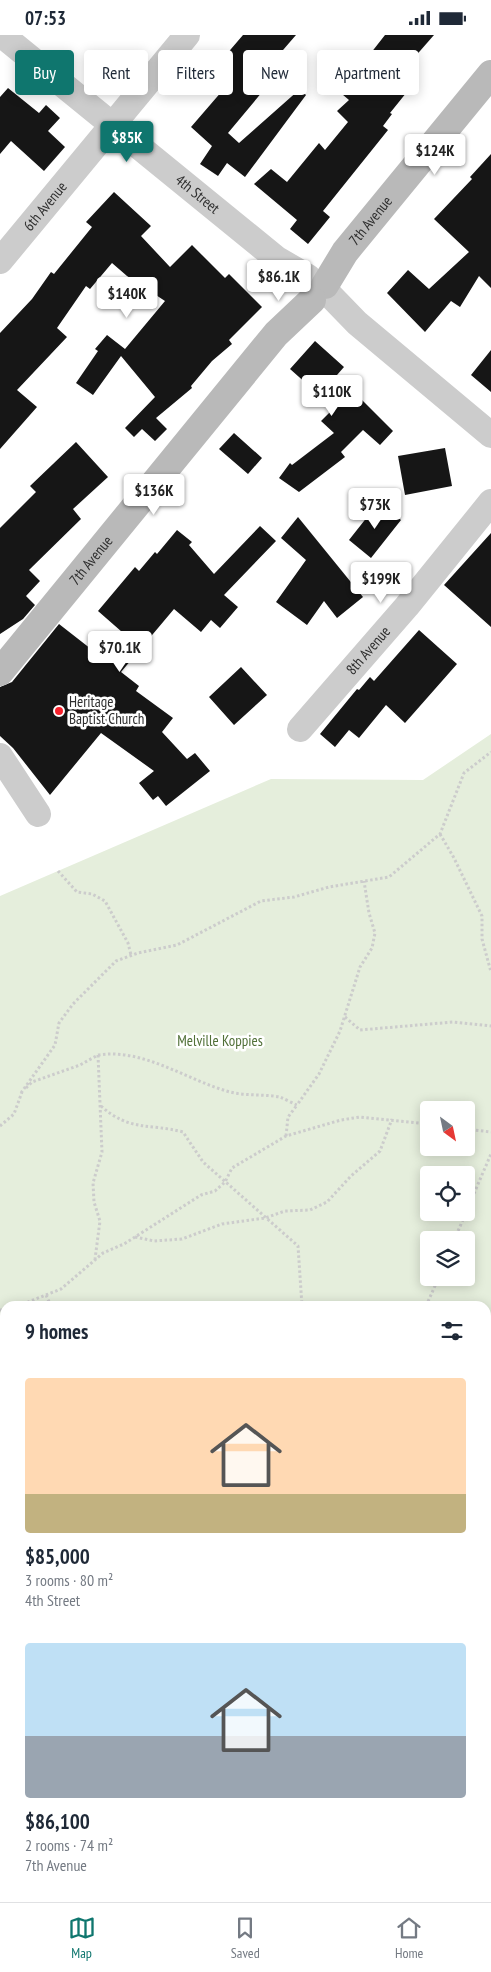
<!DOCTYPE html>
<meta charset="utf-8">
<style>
:root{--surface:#fff;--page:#f6f6f7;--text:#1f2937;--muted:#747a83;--line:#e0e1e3;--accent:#0f766e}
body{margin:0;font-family:"PT Sans Narrow",sans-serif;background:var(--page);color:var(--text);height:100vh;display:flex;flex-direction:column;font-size:19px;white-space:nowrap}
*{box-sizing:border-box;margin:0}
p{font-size:16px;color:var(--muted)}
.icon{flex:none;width:28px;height:28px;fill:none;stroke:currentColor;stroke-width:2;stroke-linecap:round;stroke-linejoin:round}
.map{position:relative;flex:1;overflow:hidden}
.drawer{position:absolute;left:0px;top:1266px;width:491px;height:601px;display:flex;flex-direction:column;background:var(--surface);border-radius:15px 15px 0 0;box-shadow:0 2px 12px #0003}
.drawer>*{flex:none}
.top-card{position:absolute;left:15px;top:15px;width:461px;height:45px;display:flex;gap:10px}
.needle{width:32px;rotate:147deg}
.tools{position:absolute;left:420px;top:1066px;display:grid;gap:10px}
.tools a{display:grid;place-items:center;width:55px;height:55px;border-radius:5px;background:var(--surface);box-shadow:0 2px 12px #0003;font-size:25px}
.price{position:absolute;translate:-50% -42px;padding:0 11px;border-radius:5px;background:#fff;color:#222;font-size:16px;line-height:32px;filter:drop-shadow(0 1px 2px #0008)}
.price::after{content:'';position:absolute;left:50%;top:30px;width:15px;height:11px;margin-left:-8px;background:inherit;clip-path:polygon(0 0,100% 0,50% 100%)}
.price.active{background:var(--accent);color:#fff}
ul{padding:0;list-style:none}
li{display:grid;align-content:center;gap:10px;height:265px;padding:0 25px}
li span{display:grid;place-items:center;height:155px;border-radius:5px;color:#555}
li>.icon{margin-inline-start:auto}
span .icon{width:90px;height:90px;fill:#fffc;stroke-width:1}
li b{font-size:21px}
h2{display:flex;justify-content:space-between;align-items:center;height:60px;padding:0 25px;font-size:21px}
.chip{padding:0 18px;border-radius:5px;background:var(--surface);box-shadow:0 2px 12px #0003;font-size:18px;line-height:45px}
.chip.active{background:var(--accent);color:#fff}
.status{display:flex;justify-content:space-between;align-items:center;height:35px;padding:0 25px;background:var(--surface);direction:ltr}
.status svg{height:14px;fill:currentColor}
.menu{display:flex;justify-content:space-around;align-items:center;height:70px;border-top:1px solid var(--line);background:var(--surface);font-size:14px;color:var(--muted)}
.menu a{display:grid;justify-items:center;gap:2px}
.menu .active{color:var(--accent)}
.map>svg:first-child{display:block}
.green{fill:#e5eedc;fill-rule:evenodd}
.building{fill:#161616}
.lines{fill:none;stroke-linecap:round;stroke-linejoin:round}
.path{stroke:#ccc;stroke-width:3;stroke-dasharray:2.5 2.5;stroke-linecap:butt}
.street{stroke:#ccc;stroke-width:26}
.secondary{stroke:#b9b9b9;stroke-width:28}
.poi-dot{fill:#f7212c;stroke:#fff;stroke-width:2}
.labels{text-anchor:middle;stroke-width:5;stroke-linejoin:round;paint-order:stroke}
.street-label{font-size:15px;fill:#2f2f2f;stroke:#fff}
.poi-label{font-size:15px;fill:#2f2f2f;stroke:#fff;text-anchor:start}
.park-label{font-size:15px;fill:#517038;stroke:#fff}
</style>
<div class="status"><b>07:53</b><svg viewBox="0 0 49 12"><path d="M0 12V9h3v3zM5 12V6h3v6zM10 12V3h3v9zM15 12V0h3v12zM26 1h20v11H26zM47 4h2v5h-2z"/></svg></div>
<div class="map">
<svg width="491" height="1867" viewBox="0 0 491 1867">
<rect width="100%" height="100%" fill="#fff"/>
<path class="green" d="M491,699V1567L486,1558V1271H5V1461H0V861L271,744L423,745ZM429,1075H466V1112H429ZM429,1140H466V1178H429ZM429,1205H466V1242H429Z"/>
<path class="building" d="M243,0H296L264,37L273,44L228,98L239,108L300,54L306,60L245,142L227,128L218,141L200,129L212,111L191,92L229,48L213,35Z
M385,0H434L406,32L419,42L390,78L392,79L383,91L388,95L323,176L330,182L308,209L290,194L297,185L254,149L271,134L287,147L319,108L325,115L348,87L337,76L349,65L323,43L343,22L356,37Z
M8,53L39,78L46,70L60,83L48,96L65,112L44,136L11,106L0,119V62Z
M491,119V253L479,241L460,272L451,266L425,297L387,258L408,235L429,254L469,217L434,184L472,144L470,142Z
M114,157L151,191L141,201L170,232L192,210L225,243L229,239L262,272L229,305L232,309L212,326L191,351L192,353L156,383L167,394L155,406L142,394L134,402L125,393L155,362L121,321L93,360L76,348L98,316L95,314L107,300L125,314L165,266L127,241L112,228L90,254L86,251L57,293L67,302L17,355L37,372L0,414V298L32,264L51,237L54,239L92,192L86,187Z
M315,306L344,332L337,340L393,396L380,410L363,395L341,417L345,422L299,457L279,443L290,428L292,430L334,398L321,386L334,373L290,334Z
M491,315V357L471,340Z
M234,398L262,423L248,439L219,414Z
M76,407L108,442L73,474L81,484L29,535L40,546L26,561L35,570L23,584L0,599V493L36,457L30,451Z
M445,413L452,451L405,460L398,421Z
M379,467L401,485L371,523L349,505Z
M298,482L363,562L337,583L324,566L307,590L276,567L306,525L281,503Z
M260,491L276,506L224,560L238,572L220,593L211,585L201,597L174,574L121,637L139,651L136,656L173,683L162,697L187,724L195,718L210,736L166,771L158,761L153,765L139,748L154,736L101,698L50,760L13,713L0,701V652L12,647L59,589L100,621L122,597L98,576L135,532L139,536L155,517L157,519L177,495L192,507L189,510L214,539Z
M491,498V592L444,550Z
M419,595L457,629L405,688L386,670L359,703L349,695L335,712L320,699L357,654L359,655L370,642L374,646Z
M241,632L267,660L234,690L209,662Z"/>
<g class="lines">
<path class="path" d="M440,799L454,823L482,881V904L491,937
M58,836L77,857L92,859L105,866L128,908L131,920
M345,982L360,995L453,987L491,991
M98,1020C144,1013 186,1045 230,1057C246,1061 263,1059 280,1062C285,1064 292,1068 297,1070L319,1039L340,996L360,932L372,913L375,898L369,878L364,846
M26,1053L32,1047L80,1030L98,1020L102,1117L93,1148L94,1167L100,1186L95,1224
M21,1058L55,1010L59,988L73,969L116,926L138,918L177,910L261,866L294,862L329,852L389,842L440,799L464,738L491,717
M101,1071C130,1097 149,1088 183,1097L203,1127L298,1211L302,1271
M0,1091L14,1079L22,1057
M466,1094L491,1097
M286,1101L288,1082L297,1070
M466,1177L491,1119
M135,1202L154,1206L182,1204L222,1189L265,1183L285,1176L310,1175L327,1167L351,1141L380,1116L392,1084
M454,1205L466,1178
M46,1260L51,1271
M18,1271L61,1254L103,1218L124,1209L201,1160L215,1156L225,1147L232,1133L286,1101L341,1085L360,1082L429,1089
M426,1271L439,1242
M0,1275H5
M0,1439L5,1438"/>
<g class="street">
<path id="s1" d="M2,0L277,224L308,242"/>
<path id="s2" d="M0,226L187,0"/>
<path d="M325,255L357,288L491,400"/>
<path id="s3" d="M300,694L407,571L491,467"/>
<path d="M0,721L38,779"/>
<path d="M486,1696L491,1695"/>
<path d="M0,1818H5"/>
</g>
<g class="secondary">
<path id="s4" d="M325,250L345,217L491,39"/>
<path id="s5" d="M0,637L276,299L312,265"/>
</g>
</g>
<circle class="poi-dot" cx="59" cy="676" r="5"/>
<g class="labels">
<g class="street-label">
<text dy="5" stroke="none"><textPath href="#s1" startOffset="252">4th Street</textPath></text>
<text dy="5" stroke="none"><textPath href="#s2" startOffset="71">6th Avenue</textPath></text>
<text dy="5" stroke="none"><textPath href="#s4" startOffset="79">7th Avenue</textPath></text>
<text dy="5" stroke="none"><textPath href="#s5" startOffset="144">7th Avenue</textPath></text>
<text dy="5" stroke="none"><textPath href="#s3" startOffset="104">8th Avenue</textPath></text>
</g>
<g class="poi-label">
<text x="69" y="672">Heritage<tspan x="69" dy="17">Baptist Church</tspan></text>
</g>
<g class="park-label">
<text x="220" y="1011">Melville Koppies</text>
</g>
</g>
</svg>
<div class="tools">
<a><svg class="needle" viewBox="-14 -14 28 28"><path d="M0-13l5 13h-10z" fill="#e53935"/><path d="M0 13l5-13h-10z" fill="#747a83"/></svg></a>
<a><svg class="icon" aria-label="locate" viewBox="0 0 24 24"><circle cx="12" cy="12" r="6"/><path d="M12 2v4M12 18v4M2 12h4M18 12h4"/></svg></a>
<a><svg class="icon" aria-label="layers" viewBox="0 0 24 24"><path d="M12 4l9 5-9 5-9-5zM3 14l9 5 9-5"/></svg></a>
</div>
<b class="price active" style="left:127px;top:128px">$85K</b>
<b class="price" style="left:435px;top:141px">$124K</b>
<b class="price" style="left:279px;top:267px">$86.1K</b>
<b class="price" style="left:127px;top:284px">$140K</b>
<b class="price" style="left:332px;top:382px">$110K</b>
<b class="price" style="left:154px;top:481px">$136K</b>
<b class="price" style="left:375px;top:495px">$73K</b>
<b class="price" style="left:381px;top:569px">$199K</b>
<b class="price" style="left:120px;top:638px">$70.1K</b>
<div class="top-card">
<a class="chip active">Buy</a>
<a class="chip">Rent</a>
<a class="chip">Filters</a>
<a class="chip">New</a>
<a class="chip">Apartment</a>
</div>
<section class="drawer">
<h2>9 homes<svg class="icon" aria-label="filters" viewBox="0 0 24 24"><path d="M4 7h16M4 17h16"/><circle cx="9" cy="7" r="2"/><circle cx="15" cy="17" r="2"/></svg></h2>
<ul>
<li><span style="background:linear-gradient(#ffd9b3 75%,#c2b280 0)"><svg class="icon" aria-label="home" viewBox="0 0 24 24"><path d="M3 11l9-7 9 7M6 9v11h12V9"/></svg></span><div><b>$85,000</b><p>3 rooms · 80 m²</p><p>4th Street</p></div></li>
<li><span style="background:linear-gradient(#bfe0f5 60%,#9aa5b1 0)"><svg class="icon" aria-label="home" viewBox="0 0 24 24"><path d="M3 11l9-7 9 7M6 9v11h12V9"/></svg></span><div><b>$86,100</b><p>2 rooms · 74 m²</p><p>7th Avenue</p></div></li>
</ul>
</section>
</div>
<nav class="menu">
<a class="active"><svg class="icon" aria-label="map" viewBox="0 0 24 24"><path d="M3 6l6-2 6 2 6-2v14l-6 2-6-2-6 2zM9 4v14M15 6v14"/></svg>Map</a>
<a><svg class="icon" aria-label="saved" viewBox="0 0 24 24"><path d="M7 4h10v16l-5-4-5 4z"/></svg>Saved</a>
<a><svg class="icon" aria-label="home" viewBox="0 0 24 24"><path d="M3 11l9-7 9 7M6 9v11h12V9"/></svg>Home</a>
</nav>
